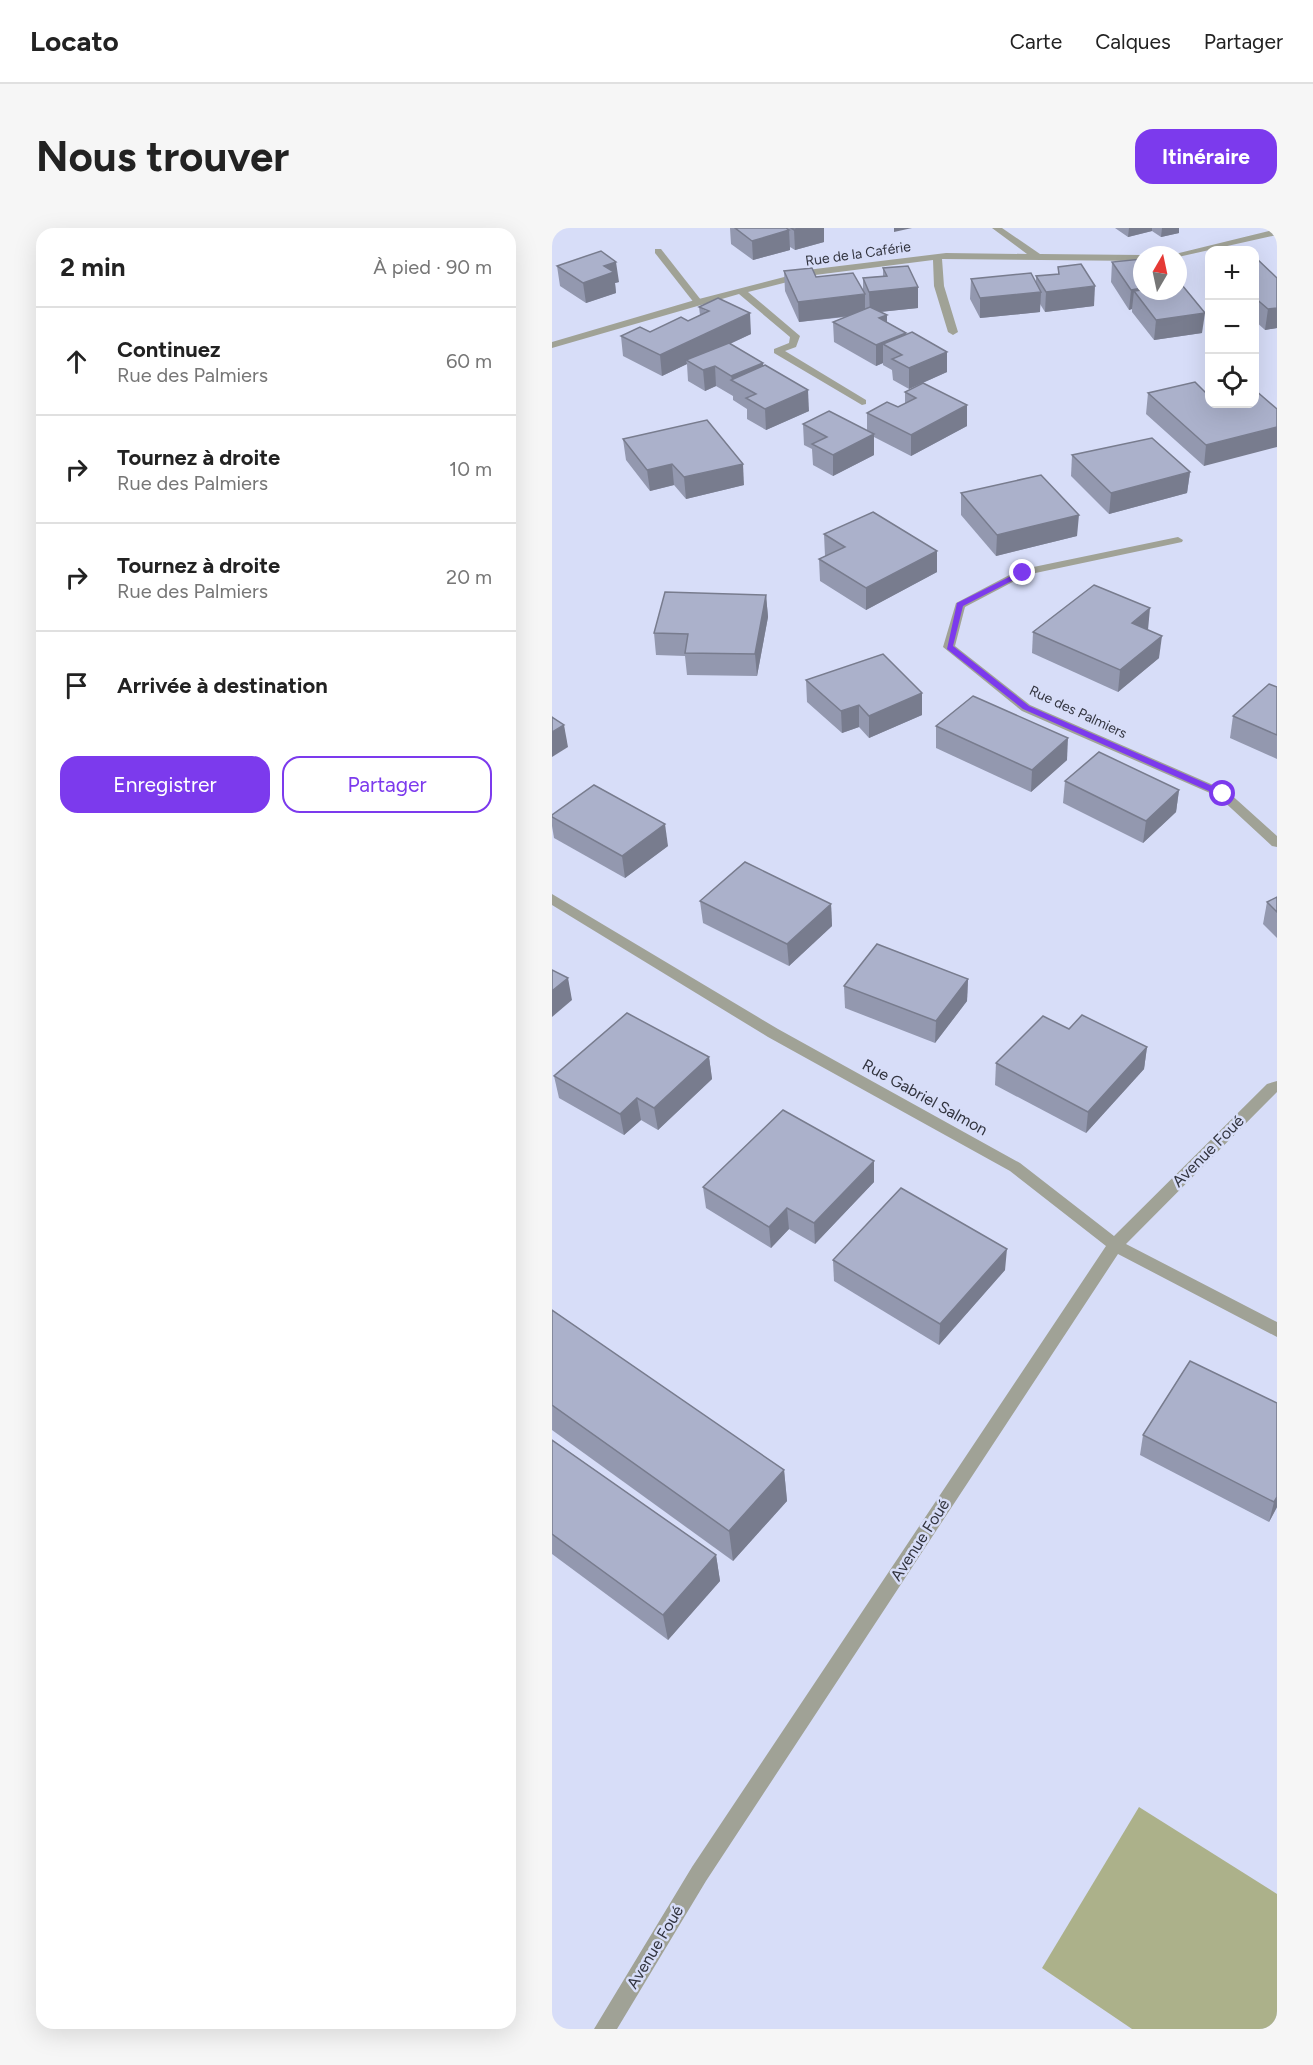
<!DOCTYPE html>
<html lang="fr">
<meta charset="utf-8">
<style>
body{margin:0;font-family:Figtree,sans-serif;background:#f6f6f6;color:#222}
.controls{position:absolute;right:18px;top:18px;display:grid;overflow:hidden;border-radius:12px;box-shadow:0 6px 24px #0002}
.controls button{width:54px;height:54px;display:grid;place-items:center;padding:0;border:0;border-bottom:2px solid #e0e0e0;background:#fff;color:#222;font:30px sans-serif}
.compass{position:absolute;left:581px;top:18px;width:54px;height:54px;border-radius:50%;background:#fff;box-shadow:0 6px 24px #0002;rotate:9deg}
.stop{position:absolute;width:18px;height:18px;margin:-14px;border:4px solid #7c3aed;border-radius:50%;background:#fff}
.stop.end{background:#7c3aed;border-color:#fff;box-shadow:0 2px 6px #0008}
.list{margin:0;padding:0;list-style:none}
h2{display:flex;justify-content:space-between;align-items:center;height:78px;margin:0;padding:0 24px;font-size:26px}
h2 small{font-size:20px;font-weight:400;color:#767676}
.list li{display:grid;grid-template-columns:39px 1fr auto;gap:18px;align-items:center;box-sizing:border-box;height:108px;padding:0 24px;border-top:2px solid #e0e0e0}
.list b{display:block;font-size:22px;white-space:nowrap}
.list p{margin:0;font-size:20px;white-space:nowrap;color:#767676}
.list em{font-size:20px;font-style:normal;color:#767676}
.actions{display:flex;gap:12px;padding:18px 24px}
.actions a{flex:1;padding:14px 0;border:2px solid #7c3aed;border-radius:18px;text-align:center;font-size:21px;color:#7c3aed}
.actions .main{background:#7c3aed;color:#fff}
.icon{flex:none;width:33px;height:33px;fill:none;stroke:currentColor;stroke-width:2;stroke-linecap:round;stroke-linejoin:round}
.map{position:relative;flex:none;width:725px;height:1801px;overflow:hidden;border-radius:18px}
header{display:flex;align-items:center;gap:36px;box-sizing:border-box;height:84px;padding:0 30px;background:#fff;border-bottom:2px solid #e0e0e0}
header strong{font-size:28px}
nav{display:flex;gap:33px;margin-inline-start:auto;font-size:21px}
.intro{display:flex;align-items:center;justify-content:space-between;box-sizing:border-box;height:144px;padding:0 36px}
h1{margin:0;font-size:42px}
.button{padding:15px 27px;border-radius:18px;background:#7c3aed;color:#fff;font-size:21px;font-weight:700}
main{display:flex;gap:36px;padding:0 36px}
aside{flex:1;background:#fff;border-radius:18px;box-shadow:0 6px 24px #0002}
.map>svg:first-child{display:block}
.green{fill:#acb18a}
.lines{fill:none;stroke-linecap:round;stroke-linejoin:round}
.lane{fill:#a0a296;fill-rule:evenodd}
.street{fill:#a0a296;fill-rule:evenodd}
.wall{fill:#9398af}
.shaded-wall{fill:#787c8e}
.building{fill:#abb1cb;stroke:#787c8e;stroke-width:1.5}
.route{fill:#7c3aed}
.labels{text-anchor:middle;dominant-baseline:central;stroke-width:5;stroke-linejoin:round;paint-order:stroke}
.far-street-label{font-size:14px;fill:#32343f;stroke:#d7ddf8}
.street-label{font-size:16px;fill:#32343f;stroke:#d7ddf8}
</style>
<header>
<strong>Locato</strong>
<nav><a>Carte</a><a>Calques</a><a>Partager</a></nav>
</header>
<div class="intro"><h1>Nous trouver</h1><a class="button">Itinéraire</a></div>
<main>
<aside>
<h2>2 min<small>À pied · 90 m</small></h2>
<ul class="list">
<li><svg class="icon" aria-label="ahead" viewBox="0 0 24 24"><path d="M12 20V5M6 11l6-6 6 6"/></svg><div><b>Continuez</b><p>Rue des Palmiers</p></div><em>60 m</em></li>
<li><svg class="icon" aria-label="right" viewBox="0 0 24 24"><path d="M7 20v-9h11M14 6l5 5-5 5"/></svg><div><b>Tournez à droite</b><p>Rue des Palmiers</p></div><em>10 m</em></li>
<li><svg class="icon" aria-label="right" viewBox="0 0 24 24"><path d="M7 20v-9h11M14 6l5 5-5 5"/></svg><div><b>Tournez à droite</b><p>Rue des Palmiers</p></div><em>20 m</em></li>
<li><svg class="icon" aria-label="arrive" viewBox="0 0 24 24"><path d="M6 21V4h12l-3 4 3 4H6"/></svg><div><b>Arrivée à destination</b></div></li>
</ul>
<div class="actions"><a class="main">Enregistrer</a><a>Partager</a></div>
</aside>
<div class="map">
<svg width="725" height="1801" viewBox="0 0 725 1801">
<rect width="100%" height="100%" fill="#d7ddf8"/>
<polygon class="green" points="587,1579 725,1666 725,1801 580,1801 490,1740"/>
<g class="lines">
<polygon class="lane" points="103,21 109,21 149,72 149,76 143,76 103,25"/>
<g class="street">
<polygon points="440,0 450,0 488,26 590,27 590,33 390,31 392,58 406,104 401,107 396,104 382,58 381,32 263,47 196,64 248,108 244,119 233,123 314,172 314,176 310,177 222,125 222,121 237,115 238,109 187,66 0,120 0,114 143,72 263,41 394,25 475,26"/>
<polygon points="725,1 725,7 626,29 626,27 619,27"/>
<polygon points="626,309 631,312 630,314 474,347 413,379 403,418 478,477 675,563 725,608 725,619 720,618 667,569 470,483 391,419 404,375 467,342"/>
<polygon points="0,666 226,801 468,935 562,1008 715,856 725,853 725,864 574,1016 725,1094 725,1109 566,1026 154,1653 65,1801 42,1801 140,1639 554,1018 458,943 216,809 0,677"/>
</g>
</g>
<g class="wall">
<polygon points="178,0 272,0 272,14 243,22 238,19 238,22 201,32 179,16"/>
<polygon points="563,0 627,0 627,5 609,9 600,3 576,9"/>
<polygon points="702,30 725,50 725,100 713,102 702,92"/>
<polygon points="560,34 628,56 650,105 602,112 580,84 580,81 577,82 559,54"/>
<polygon points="5,38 67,54 63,55 64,65 34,75 8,58"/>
<polygon points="506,39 542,78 493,84 488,76 488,84 428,90 418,71 419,51 484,55 484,48 506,46"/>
<polygon points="331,40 366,80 327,84 335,94 354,105 354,107 395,124 395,144 357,161 341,152 340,142 331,137 331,135 324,138 282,114 281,94 293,89 247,94 233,63 232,43 264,49 311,63 311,50 331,48"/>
<polygon points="147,79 199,106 178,116 211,138 257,183 214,202 195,191 195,181 181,172 181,168 164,158 153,163 136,153 135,136 110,148 71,128 69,108 98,104 136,93 148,87"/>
<polygon points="353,164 415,198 359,228 322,209 322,227 281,248 261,237 260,221 252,217 251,196 315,203 315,185 346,179 353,176"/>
<polygon points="596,165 657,176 725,181 652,238 594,186"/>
<polygon points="71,211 192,257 134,271 122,257 98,263 74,232"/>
<polygon points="520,227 638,244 635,265 557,286 519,248"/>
<polygon points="409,265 525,308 444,328 409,287"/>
<polygon points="272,306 385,323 385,344 314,382 268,353 267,331 273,328"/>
<polygon points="214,367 216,389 205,448 135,447 133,428 104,427 102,405"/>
<polygon points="481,404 607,430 566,464 480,425"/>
<polygon points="254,452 370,465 370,487 317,510 307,499 290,505 255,474"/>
<polygon points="725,459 725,531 678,510 681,488"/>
<polygon points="384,498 515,532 479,564 384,520"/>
<polygon points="513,553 627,562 624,584 591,615 511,575"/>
<polygon points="0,587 116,618 73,650 2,610 0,598"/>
<polygon points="725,669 725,710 711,696 715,674"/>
<polygon points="148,673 279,676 280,698 237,738 151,695"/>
<polygon points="416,751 415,773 383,815 293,780 292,758"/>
<polygon points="517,801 595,819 592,841 534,905 443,857 444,835"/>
<polygon points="157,829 160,851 106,902 89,892 72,907 7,870 2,848"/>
<polygon points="322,954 263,1016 237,1001 219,1020 154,980 151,959"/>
<polygon points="281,1032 453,1042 387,1117 282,1053"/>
<polygon points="0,1082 232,1242 235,1273 181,1333 0,1202"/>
<polygon points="638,1133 725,1279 717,1294 588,1227 591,1207"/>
<polygon points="0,1212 164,1327 168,1353 116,1412 0,1326"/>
</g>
<g class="shaded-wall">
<polygon points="251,0 272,0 272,14 243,22 242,2"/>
<polygon points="342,0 360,0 342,4"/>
<polygon points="577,0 600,0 600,3 576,9"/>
<polygon points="610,0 627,0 627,5 609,9"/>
<polygon points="237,2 238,22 201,32 200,13"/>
<polygon points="64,34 67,54 63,55 64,65 34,75 31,55 52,38"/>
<polygon points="626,56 628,56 625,76 582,63 580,81 577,82 579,62 590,60 590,63 626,63"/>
<polygon points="543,58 542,78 493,84 494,64"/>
<polygon points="366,59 366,80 318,85 317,64"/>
<polygon points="489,64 488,84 428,90 428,70"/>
<polygon points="313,66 313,86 247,94 246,74"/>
<polygon points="725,80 725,100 713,102 716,81"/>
<polygon points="198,85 199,106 138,134 134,132 135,136 110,148 108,127"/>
<polygon points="653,85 650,105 602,112 604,92"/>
<polygon points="335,87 335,108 327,90"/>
<polygon points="354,105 354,125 331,116 331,135 324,138 324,117"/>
<polygon points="395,124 395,144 357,161 357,140"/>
<polygon points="211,135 212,156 180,152 179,148"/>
<polygon points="163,138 164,158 153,163 151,142"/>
<polygon points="256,162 257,183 214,202 213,181"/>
<polygon points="415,177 415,198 359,228 359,207"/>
<polygon points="725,199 725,219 652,238 654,217"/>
<polygon points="322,206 322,227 281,248 281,227"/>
<polygon points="120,236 122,257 98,263 95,242"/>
<polygon points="191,236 192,257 134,271 132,249"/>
<polygon points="638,244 635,265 557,286 559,265"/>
<polygon points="527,287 525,308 444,328 445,307"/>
<polygon points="385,323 385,344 314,382 314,360"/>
<polygon points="214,367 216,389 205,448 203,426"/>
<polygon points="598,380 596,402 580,395"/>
<polygon points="610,408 607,430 566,464 568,442"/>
<polygon points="370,465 370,487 317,510 317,488"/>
<polygon points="307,477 307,499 290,505 289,483"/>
<polygon points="12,497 16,519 0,529 0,504"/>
<polygon points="516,510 515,532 479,564 480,542"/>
<polygon points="627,562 624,584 591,615 594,593"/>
<polygon points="113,596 116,618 73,650 70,628"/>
<polygon points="279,676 280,698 237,738 235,716"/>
<polygon points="16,750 20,772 0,789 0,763"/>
<polygon points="416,751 415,773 383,815 384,793"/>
<polygon points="595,819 592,841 534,905 536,884"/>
<polygon points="157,829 160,851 106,902 102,880"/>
<polygon points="85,870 89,892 72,907 68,886"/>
<polygon points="322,933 322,954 263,1016 262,995"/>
<polygon points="235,980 237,1001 219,1020 217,999"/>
<polygon points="455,1021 453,1042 387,1117 388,1096"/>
<polygon points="232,1242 235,1273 181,1333 177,1303"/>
<polygon points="725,1269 725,1279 717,1294 722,1274"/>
<polygon points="164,1327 168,1353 116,1412 111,1387"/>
</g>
<g class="building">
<polygon points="183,0 234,0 237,2 200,13"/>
<polygon points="239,0 251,0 242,2"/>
<polygon points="49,23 64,34 52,38 62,44 31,55 5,38"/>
<polygon points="702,30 704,30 725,50 725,80 716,81 702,69"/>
<polygon points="590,31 590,60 579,62 560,34"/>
<polygon points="529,36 543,58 494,64 484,48 507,46 506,39"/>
<polygon points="356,38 366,59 317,64 311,50 335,48 331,40"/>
<polygon points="260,40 264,49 301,45 313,66 246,74 232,43"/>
<polygon points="479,45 489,64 428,70 419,51"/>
<polygon points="626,57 630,57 653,85 604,92 582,63 590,62 590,63 626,63"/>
<polygon points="166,70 198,85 108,127 69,108 88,99 98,104 129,89 136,93 157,83 147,79"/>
<polygon points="318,79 335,87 327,90 354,105 324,117 281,94"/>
<polygon points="360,104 395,124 357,140 340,131 350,127 331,116"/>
<polygon points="177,115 211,135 179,148 163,138 151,142 134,132"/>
<polygon points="213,137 256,162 213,181 194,170 204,166 179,152"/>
<polygon points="643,154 657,168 657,176 702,176 703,162 725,181 725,199 654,217 596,165"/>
<polygon points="371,155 415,177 359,207 315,185 335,174 346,179 364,170 353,164"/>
<polygon points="277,183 322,206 281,227 260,216 275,209 251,196"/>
<polygon points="155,192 191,236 132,249 120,236 95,242 71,211"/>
<polygon points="600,210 638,244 559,265 520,227"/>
<polygon points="489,247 527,287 445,307 409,265"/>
<polygon points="321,284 385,323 314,360 267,331 293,319 272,306"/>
<polygon points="542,357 598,380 580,395 610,408 568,442 481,404"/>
<polygon points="113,364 214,367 203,426 133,425 136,406 102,405"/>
<polygon points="331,426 370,465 317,488 307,477 289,483 254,452"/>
<polygon points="717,456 725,459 725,507 681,488"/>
<polygon points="421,468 516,510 480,542 384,498"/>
<polygon points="0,489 12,497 0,504"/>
<polygon points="547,524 627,562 594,593 513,553"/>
<polygon points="42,557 113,596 70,628 0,589 0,587"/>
<polygon points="193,634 279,676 235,716 148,673"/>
<polygon points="725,669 725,684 715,674"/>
<polygon points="325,716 416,751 384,793 292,758"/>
<polygon points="0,742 16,750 0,763"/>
<polygon points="75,785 157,829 102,880 85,870 68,886 2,848"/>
<polygon points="530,787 595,819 536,884 444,835 491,788 517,801"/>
<polygon points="231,882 322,933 262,995 235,980 217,999 151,959"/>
<polygon points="349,960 455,1021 388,1096 281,1032"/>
<polygon points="0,1082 232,1242 177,1303 0,1177"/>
<polygon points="638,1133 725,1175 725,1269 722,1274 591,1207"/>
<polygon points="0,1212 164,1327 111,1387 0,1306"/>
</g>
<polygon class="route" points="469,343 475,345 411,378 401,418 477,478 674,564 674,568 668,568 471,481 395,421 405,375"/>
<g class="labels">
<g class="far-street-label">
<text transform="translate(306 26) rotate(-8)">Rue de la Caférie</text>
<text transform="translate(526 484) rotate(25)">Rue des Palmiers</text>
</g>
<g class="street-label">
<text transform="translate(373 869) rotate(29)">Rue Gabriel Salmon</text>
<text transform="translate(656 923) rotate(-45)">Avenue Foué</text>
<text transform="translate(368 1312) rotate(-57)">Avenue Foué</text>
<text transform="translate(103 1719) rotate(-59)">Avenue Foué</text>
</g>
</g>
</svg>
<div class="controls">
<button>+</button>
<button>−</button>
<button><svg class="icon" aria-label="locate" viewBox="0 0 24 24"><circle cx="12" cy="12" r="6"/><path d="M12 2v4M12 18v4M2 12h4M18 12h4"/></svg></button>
</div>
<svg class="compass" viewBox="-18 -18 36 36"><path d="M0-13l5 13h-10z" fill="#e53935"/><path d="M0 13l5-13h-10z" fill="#767676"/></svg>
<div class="stop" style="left:671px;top:566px"></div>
<div class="stop end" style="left:471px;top:345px"></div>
</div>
</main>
